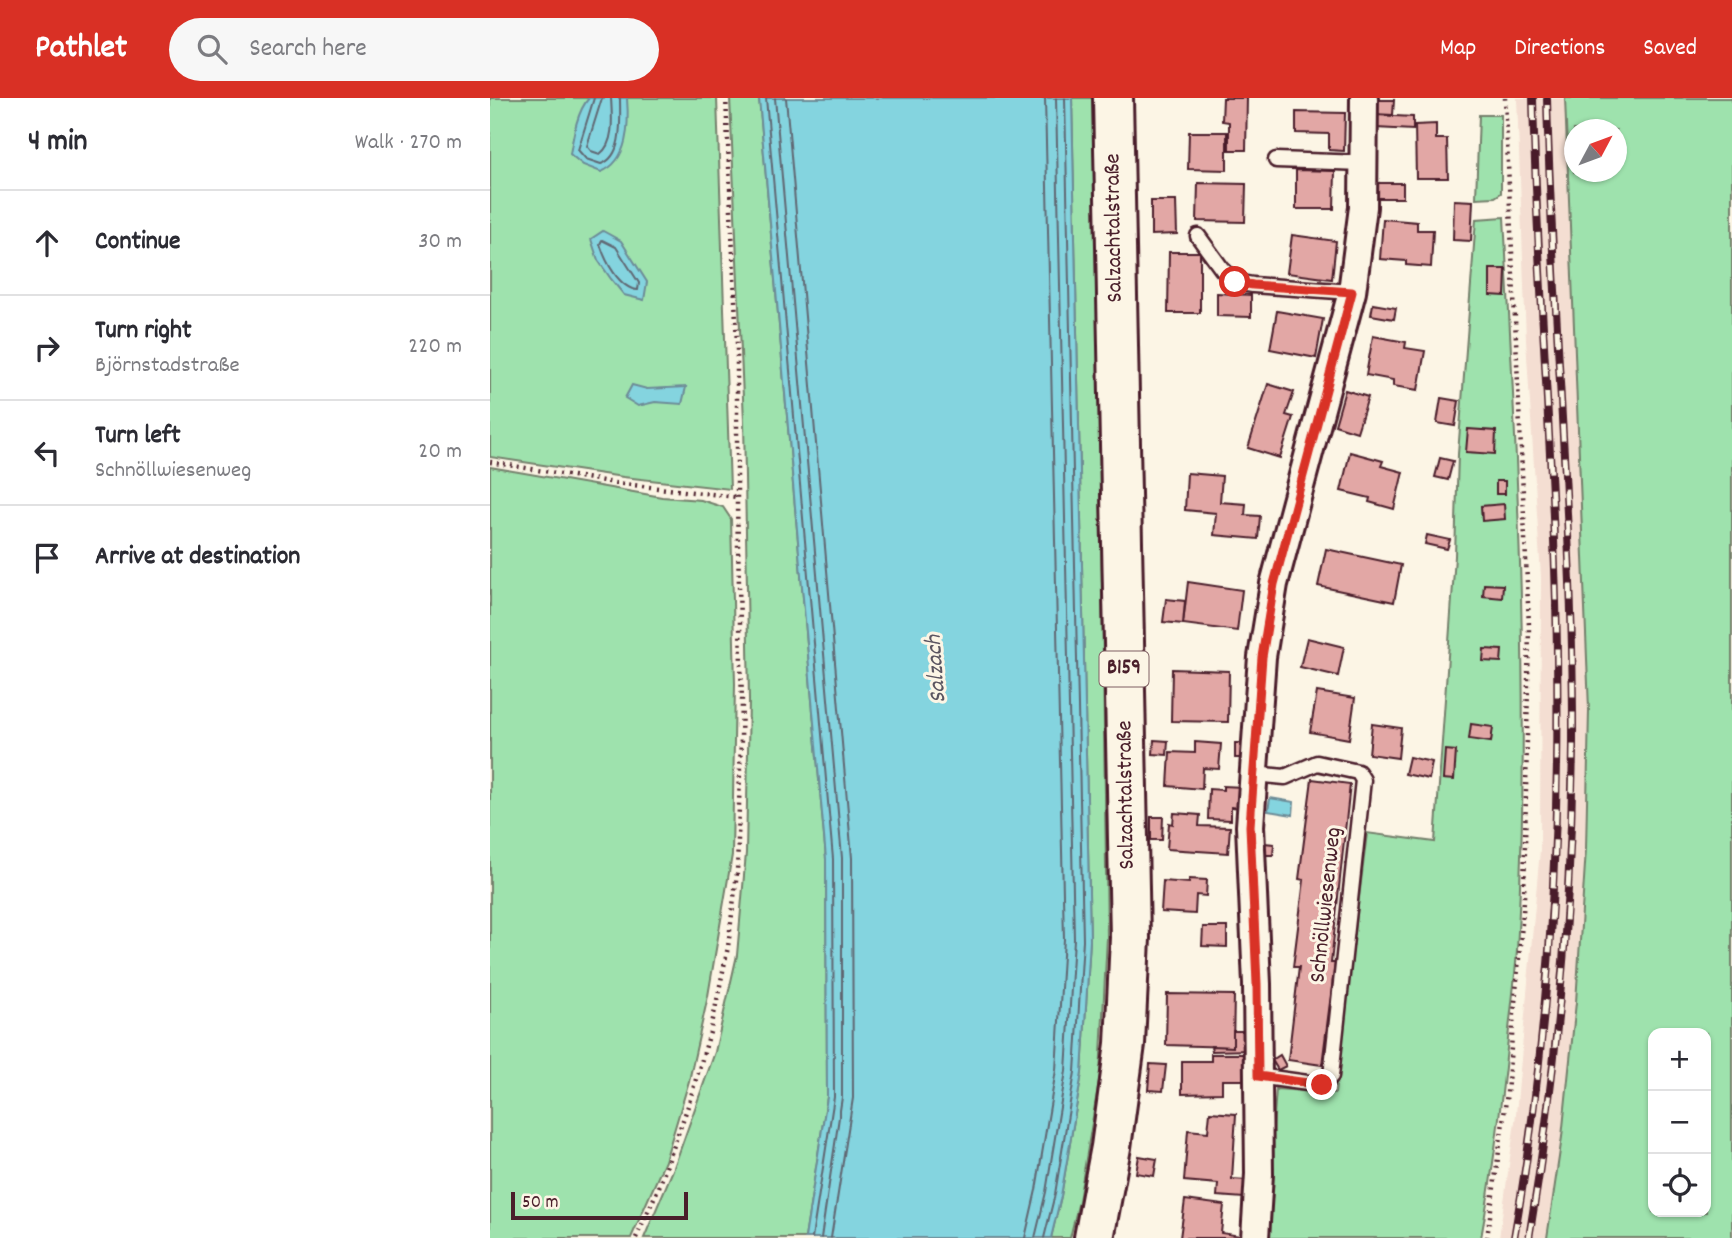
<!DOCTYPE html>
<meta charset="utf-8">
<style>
body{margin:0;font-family:Dekko,sans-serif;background:#f7f7f7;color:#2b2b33}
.controls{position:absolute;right:21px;bottom:21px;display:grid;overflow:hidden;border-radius:14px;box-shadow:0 2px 5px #0004}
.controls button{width:63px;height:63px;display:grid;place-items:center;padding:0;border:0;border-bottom:2px solid #e1e1e2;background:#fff;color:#2b2b33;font:35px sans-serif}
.compass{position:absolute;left:1074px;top:21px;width:63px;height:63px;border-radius:50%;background:#fff;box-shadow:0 2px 5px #0004;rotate:49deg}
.scale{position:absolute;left:21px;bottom:18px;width:177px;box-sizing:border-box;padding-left:7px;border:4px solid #4a1f2b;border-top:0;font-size:19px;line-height:24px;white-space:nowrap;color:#4a1f2b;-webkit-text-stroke:5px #fcf5e5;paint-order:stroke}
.stop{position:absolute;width:21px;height:21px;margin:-16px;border:5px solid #d93025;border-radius:50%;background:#fff}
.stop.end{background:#d93025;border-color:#fff;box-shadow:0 2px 7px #0008}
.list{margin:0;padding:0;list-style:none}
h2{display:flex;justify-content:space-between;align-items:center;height:91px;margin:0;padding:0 28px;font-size:30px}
h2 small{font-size:23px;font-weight:400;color:#7c7c81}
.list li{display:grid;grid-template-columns:46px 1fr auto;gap:21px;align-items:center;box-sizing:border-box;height:105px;padding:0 28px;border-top:2px solid #e1e1e2}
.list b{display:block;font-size:26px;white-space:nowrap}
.list p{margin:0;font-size:23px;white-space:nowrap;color:#7c7c81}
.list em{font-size:23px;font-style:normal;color:#7c7c81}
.icon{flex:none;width:38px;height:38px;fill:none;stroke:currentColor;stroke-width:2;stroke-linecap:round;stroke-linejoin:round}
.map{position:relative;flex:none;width:1242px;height:1140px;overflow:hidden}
header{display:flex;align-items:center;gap:42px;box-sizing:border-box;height:98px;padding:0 35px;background:#d93025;color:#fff}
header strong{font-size:33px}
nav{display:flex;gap:38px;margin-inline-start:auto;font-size:24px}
.search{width:490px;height:63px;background:#f7f7f7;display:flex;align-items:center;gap:18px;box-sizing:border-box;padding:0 24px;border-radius:38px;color:#7c7c81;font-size:26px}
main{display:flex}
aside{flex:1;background:#fff}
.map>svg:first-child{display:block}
.built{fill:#f4ded2}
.green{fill:#9ee2ad;stroke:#74806c;stroke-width:2;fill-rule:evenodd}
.water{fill:#84d4df;stroke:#6d8c97;stroke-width:2}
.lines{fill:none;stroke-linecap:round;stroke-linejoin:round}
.shore{stroke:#616773;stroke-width:2}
.building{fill:#e2a7a5;stroke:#4a1f2b;stroke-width:2}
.service-casing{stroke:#4a1f2b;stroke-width:19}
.minor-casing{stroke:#4a1f2b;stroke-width:32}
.primary-casing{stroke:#4a1f2b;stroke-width:44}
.path{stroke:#4a1f2b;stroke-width:4.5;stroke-dasharray:2 5;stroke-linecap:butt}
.service{stroke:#fcf5e5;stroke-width:14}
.minor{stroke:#fcf5e5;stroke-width:26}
.primary{stroke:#fcf5e5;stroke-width:38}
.rail-casing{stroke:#4a1f2b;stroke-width:8}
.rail{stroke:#fcf5e5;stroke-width:5;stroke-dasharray:16;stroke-linecap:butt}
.route{stroke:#d93025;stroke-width:9}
.labels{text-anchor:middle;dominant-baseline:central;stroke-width:6;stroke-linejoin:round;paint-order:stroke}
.shield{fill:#fcf5e5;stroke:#7f5f63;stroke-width:2}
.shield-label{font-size:21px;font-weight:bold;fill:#4a1f2b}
.street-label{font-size:23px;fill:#4a1f2b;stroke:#fcf5e5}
.water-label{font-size:24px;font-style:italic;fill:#5b5561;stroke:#fcf5e5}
</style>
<header>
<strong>Pathlet</strong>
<div class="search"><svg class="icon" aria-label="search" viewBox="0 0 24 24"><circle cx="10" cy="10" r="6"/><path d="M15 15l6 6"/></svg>Search here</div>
<nav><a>Map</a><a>Directions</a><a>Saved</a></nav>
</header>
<main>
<aside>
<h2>4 min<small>Walk · 270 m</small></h2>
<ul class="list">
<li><svg class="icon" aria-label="ahead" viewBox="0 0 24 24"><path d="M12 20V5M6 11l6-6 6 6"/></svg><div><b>Continue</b></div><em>30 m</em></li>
<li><svg class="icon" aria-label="right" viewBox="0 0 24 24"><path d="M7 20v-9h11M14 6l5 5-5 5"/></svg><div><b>Turn right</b><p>Björnstadstraße</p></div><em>220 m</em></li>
<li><svg class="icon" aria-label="left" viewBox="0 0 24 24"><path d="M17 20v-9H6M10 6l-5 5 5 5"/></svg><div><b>Turn left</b><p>Schnöllwiesenweg</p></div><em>20 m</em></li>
<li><svg class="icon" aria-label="arrive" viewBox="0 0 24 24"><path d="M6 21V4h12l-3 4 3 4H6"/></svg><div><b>Arrive at destination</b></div></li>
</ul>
</aside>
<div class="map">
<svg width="1242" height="1140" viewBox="0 0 1242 1140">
<rect width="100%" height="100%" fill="#fcf5e5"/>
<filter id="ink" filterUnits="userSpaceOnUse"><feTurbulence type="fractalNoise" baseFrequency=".0143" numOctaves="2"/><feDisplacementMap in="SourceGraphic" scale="14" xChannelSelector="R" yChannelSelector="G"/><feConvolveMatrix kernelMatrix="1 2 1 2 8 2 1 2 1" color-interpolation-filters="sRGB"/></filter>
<g filter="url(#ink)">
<polygon class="built" points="1027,0 1075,0 1099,612 1096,751 1086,904 1072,1039 1057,1140 1009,1140 1026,1016 1050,752 1051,479 1036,242"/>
<g class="green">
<polygon points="0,0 227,0 240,391 133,379 0,359"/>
<polygon points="240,0 269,0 336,761 337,999 315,1140 154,1140 183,1072 225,954 247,857 256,755 259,602 254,323"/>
<polygon points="582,0 605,0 617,839 610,977 589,1103 580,1140 561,1140 571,1098 592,975 600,842"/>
<path d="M1075,0h167v1140h-185l15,-101 14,-135 10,-153 3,-139zM1084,32h42v42h-42zM1163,935h53v179h-53z"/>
<polygon points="989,17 1011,17 1011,95 1005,99 986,100"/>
<path d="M1014,119c13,244 27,489 13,733 -2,30 -6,60 -9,89 -7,67 -15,133 -27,199h-216l11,-149 59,4 32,-260 68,9 20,-286 3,-102 18,-235z"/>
<polygon points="0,369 172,399 211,402 233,409 241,421 245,586 242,757 218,898 199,983 175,1063 141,1140 0,1140"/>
</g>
<g class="water">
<path d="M99,0h38c2,26 2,63 -26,74l-18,-7 -13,-11c3,-17 7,-43 19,-56z"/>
<polygon points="269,0 582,0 600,842 592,975 571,1098 561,1140 315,1140 337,999 336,761"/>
<polygon points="113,133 131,143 157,184 154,202 134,197 121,181 108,162 101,141"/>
<polygon points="142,287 157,291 196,289 192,306 165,304 148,308 135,300"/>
<polygon points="780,700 804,704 803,717 778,713"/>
</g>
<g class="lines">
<g class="shore">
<path d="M104,0l-16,52 8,9 15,5c23,-7 19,-46 19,-66"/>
<path d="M112,0l-15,48 4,5 9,3c15,-11 12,-38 11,-56"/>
<polyline points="276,0 343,761 344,999 322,1140"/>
<polyline points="285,0 352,760 352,999 331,1140"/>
<polyline points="296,0 362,760 363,1000 341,1140"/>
<path d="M112,142l14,7 23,36 -1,7c-19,-1 -33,-30 -38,-46z"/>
<polyline points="535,1140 546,1092 566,972 574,841 555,0"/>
<polyline points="545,1140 556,1094 576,973 584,841 566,0"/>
<polyline points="554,1140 565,1096 585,974 593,842 575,0"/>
</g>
</g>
<g class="building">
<polygon points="733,0 757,0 756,52 739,52 739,24 732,23"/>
<polygon points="883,2 904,2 903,17 883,16"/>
<polygon points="806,14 855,15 854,53 839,52 839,36 806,35"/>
<polygon points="886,17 923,19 923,32 886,30"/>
<polygon points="946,26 946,41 957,41 958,80 926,80 925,27"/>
<polygon points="699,34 737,34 737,72 698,71"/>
<polygon points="806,72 845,73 844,111 806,111"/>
<polygon points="708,85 756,86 755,124 707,123"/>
<rect x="881" y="85" width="32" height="15"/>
<polygon points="964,102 983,103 981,143 963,142"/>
<polygon points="661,103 686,103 687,136 661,137"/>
<polygon points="893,121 927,124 927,132 943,132 941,169 916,167 916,163 890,161"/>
<polygon points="802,137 846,143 842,181 797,175"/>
<polygon points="679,154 710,154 710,215 678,215"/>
<polygon points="1000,171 1016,171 1015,198 1000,197"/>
<polygon points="727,195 761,197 761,219 727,218"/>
<polygon points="883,206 906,210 904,221 881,217"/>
<polygon points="787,213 833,221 826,260 780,251"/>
<polygon points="883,238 916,244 915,250 935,253 928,292 903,288 903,282 876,277"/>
<polygon points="778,286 804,294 796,317 803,319 790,360 758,350"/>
<polygon points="855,292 878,299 867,334 845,327"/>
<polygon points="951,300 969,303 965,328 947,325"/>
<polygon points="978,331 1006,333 1005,356 976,354"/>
<polygon points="860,354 893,363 891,368 913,374 904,411 879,404 880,400 851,393"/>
<polygon points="950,360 963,363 958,382 945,379"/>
<polygon points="697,375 732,378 730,404 756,406 755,417 770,418 768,441 724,437 726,415 695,412"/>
<rect x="1006" y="383" width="9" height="13"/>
<polygon points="1014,406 1015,421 992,423 991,408"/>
<polygon points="937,437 960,442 957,451 935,446"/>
<polygon points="836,451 911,467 904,504 828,488"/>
<polygon points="698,484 752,492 747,533 693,526"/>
<polygon points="994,486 1013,487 1012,500 993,498"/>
<polygon points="676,501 695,503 693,526 673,524"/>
<polygon points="817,540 854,549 848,578 810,569"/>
<polygon points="994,551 1012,552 1011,564 993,563"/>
<polygon points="682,571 739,573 738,624 681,623"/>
<polygon points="827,594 865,600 859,641 820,634"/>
<polygon points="882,626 911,630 908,660 879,656"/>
<polygon points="981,626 1003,629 1001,644 979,641"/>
<polygon points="664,642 678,643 677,657 663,656"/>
<polygon points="705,644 731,646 729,671 713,670 712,691 678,688 680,654 705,655"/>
<polygon points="745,645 759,645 758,660 745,660"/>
<polygon points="955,652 966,653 964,682 953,681"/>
<polygon points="919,659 942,664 939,681 915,676"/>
<polygon points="822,681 860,686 841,865 845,865 832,967 798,962 809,869 803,869 814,782 809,781"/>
<polygon points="733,688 753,689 752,710 741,709 741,722 718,721 719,691 733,692"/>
<polygon points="684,715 710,717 709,728 740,729 738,755 677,751 679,725 683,726"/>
<polygon points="661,719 673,719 672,742 661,742"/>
<polygon points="774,745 784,746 783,757 773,757"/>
<polygon points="699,781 717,782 716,798 706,797 705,816 671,814 673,783 699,785"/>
<polygon points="713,829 737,829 737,849 712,848"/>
<polygon points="677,896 744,897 743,949 676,947"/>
<polygon points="743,933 761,933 761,952 722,953 721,948 743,949"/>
<polygon points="721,956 756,956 756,982 732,982 732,995 692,996 692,963 721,963"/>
<polygon points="790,957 796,968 788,972 782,962"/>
<polygon points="660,966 676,967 673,993 658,992"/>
<polygon points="720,1014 746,1016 742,1081 756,1082 754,1100 727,1098 728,1086 694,1083 698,1032 718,1034"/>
<polygon points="649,1058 667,1061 664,1078 646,1075"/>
<polygon points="695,1102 734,1107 731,1135 751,1138 751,1140 690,1140"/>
</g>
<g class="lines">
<defs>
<g id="service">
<polyline points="786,62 874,65"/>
<polyline points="708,138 732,171 745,184 763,187 862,194"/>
<polyline points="763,676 795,679 827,665 868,674 873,682 841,978 832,987 768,978"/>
</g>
<polyline id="minor" points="765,1140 769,1076 767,886 760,728 772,559 784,486 862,194 873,109 874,0"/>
<polyline id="primary" points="604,1140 621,1049 635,946 640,840 623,0"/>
</defs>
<use href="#service" class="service-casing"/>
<use href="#minor" class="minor-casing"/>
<use href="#primary" class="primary-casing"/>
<g class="path">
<polyline points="0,364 125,385 247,399"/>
<polyline points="146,1140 169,1089 198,1008 221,931 238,849 247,775 252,605 247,408 247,246 236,0"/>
<polyline points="997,1140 1017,995 1034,803 1039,528 1015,0"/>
</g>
<use href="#service" class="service"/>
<use href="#minor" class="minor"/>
<use href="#primary" class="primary"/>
<defs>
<g id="rail">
<path d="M1024,1140c34,-193 46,-388 43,-583 -2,-186 -20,-371 -24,-557"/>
<path d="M1039,1140c27,-163 42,-326 44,-492 1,-216 -21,-432 -26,-648"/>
</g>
</defs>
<use href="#rail" class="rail-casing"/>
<use href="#rail" class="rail"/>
</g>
</g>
<g class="lines" filter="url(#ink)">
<polyline class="route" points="745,184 763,187 862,194 784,486 772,559 760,728 767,886 768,978 832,987"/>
</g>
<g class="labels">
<rect class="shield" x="609.5" y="553.5" width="49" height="35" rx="5"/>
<g class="shield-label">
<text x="634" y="571">B159</text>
</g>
<g class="street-label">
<text transform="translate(625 130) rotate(-91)">Salzachtalstraße</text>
<text transform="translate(637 697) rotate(-91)">Salzachtalstraße</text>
<text transform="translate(837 807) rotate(-84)">Schnöllwiesenweg</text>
</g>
<g class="water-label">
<text transform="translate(447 571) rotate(-94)">Salzach</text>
</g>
</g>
</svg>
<div class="controls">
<button>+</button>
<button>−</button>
<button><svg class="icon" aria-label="locate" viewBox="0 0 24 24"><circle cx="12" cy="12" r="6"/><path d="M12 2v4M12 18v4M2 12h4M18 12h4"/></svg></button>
</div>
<svg class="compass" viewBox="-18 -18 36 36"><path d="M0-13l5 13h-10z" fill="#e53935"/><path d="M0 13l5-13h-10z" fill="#7c7c81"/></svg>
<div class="scale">50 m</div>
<div class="stop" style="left:745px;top:184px"></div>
<div class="stop end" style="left:832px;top:987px"></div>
</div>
</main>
